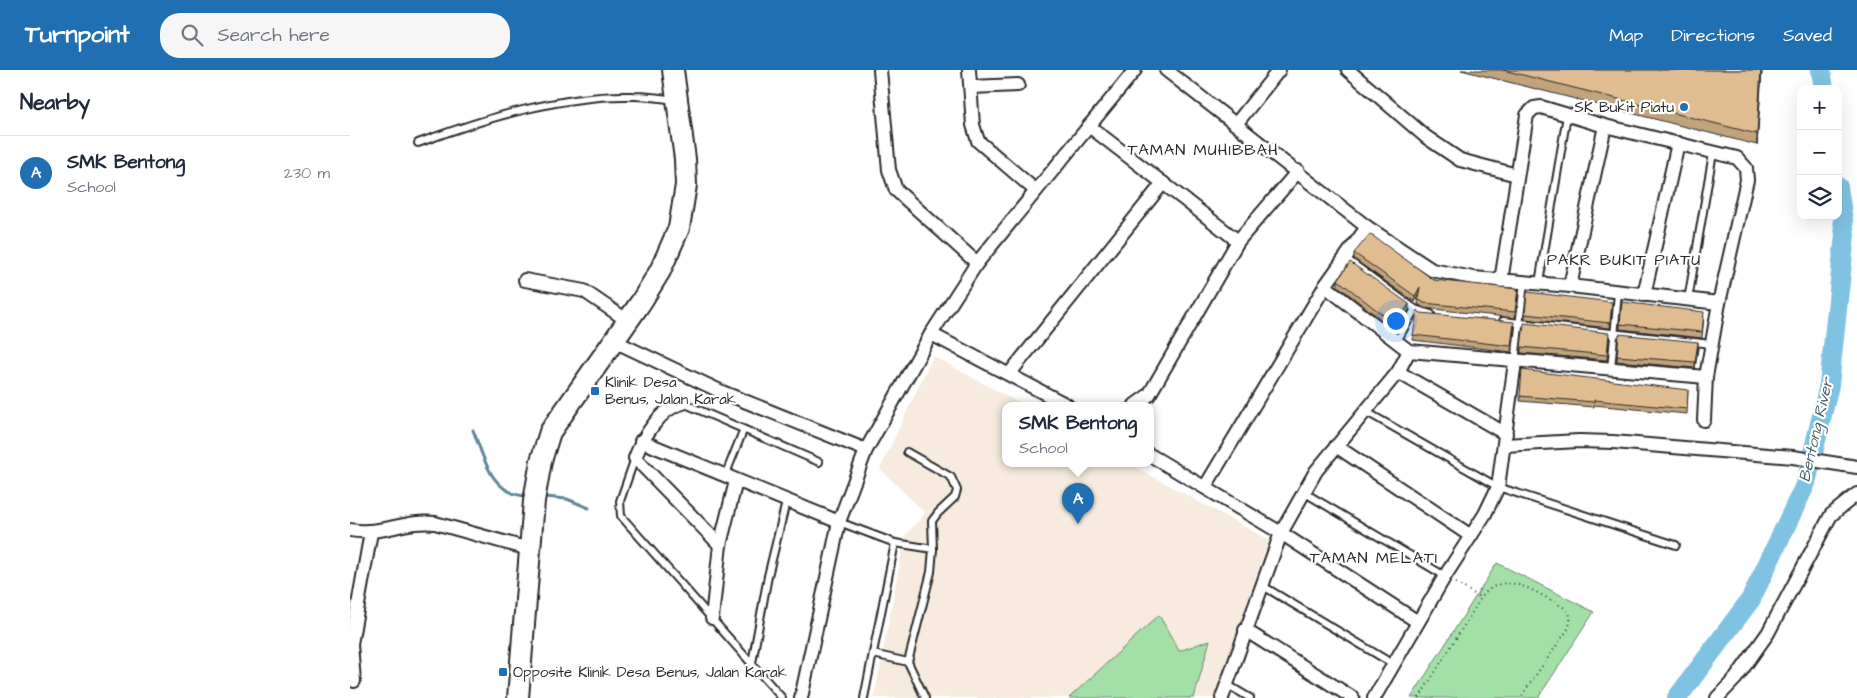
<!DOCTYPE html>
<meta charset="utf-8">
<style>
body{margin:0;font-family:"Architects Daughter",sans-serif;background:#f6f6f7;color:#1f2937}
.controls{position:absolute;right:15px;top:15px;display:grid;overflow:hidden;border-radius:10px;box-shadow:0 5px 20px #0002}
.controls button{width:45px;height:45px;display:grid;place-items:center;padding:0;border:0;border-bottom:1px solid #e0e1e3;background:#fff;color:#1f2937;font:25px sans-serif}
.you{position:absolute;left:1045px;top:250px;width:18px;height:18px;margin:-12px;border:4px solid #fff;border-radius:50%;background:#1a73e8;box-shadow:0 0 0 8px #1a73e833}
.badge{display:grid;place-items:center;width:32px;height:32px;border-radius:50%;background:#1f6fb2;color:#fff;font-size:16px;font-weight:700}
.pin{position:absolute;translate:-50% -41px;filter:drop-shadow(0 1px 2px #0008)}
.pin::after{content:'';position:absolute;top:26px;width:18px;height:15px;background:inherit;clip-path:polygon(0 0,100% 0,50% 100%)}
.popup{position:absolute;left:652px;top:332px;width:152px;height:65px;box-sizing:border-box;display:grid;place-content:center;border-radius:10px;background:#fff;filter:drop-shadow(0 1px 4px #0005);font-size:16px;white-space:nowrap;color:#747a83}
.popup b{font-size:19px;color:#1f2937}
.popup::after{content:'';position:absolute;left:50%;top:100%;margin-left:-10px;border:10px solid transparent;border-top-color:#fff}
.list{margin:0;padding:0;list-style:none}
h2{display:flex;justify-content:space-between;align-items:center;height:65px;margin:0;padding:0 20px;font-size:21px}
h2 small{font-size:16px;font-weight:400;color:#747a83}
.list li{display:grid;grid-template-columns:32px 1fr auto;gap:15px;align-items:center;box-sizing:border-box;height:75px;padding:0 20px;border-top:1px solid #e0e1e3}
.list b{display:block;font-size:19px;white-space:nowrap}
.list p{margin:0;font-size:16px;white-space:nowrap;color:#747a83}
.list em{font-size:16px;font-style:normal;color:#747a83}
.icon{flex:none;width:28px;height:28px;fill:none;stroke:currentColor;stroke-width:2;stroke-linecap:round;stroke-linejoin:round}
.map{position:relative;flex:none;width:1507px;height:628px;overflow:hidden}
header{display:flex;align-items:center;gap:30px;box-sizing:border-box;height:70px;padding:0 25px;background:#1f6fb2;color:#fff}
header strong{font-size:24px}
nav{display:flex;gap:28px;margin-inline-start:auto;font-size:18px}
.search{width:350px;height:45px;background:#f6f6f7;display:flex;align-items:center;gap:12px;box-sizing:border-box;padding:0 18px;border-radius:20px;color:#747a83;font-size:19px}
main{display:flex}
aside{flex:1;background:#fff}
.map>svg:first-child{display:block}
.built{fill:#f6ebde}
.grass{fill:#a2e0a8;stroke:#66866a}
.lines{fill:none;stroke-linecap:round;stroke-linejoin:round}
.stream{stroke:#5e8698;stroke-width:3}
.river{stroke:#80c2e1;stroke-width:20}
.lane-casing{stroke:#2b2b2b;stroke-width:10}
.street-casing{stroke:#2b2b2b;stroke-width:16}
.primary-casing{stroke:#2b2b2b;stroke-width:24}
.path{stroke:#2b2b2b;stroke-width:2;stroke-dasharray:1 4;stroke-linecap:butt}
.lane{stroke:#fff;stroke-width:6}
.street{stroke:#fff;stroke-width:12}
.primary{stroke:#fff;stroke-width:20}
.wall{fill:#c1a37d;stroke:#2b2b2b}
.shaded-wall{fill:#9d8466;stroke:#2b2b2b}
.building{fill:#e0bd91;stroke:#2b2b2b}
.poi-dot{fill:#1f6fb2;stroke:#fff;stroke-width:2}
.labels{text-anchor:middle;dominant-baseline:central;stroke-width:4.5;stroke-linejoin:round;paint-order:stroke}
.poi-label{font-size:15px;fill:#2b2b2b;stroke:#fff;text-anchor:start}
.neighbourhood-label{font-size:16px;letter-spacing:1px;fill:#2b2b2b;stroke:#fff}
.water-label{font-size:16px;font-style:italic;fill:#49606b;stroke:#fff}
</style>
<header>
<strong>Turnpoint</strong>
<div class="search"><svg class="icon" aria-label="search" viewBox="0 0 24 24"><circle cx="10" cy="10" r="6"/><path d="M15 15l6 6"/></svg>Search here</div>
<nav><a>Map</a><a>Directions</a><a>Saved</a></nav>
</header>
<main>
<aside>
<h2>Nearby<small></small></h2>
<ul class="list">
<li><span class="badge">A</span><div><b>SMK Bentong</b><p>School</p></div><em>230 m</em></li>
</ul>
</aside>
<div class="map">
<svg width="1507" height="628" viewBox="0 0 1507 628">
<rect width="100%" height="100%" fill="#fff"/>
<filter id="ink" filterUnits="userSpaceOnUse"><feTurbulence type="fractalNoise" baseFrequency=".02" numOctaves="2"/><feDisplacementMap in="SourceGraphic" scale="10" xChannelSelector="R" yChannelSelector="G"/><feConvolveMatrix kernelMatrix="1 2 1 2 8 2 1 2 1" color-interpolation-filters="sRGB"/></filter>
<g filter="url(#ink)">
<polygon class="built" points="583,286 673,335 656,335 656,393 778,393 919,470 864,628 524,628 555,466 575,443 530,399"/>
<g class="grass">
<polygon points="1147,493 1244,542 1188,628 1061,628"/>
<polygon points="809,545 829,581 860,570 844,628 719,628"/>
</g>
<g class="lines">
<g class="stream">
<path d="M123,360c11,28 18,63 52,66"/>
<polyline points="195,427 217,429 239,438"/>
</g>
<g class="river">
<polyline points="1471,0 1474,19"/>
<polyline points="1327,628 1401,529 1456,413 1479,315 1495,164 1488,117"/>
</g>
<defs>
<g id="lane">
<path d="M68,73c65,-24 145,-49 215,-47 14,0 28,2 42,4"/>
<polyline points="995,188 1065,239 1081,244"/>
<polyline points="1189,213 1217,45"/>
<polyline points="1338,230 1363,83"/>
<polyline points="1153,251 1362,274"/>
<polyline points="1047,271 1065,239"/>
<polyline points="1165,292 1174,212"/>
<polyline points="1261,299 1268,223"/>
<polyline points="333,333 469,392"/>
<polyline points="1015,341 1148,417 1326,475"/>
<polyline points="557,382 601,407 607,420 605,427 588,443 582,451 583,479 581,502 558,592 575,628"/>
<polyline points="285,388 270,431 271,446 432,628"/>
<polyline points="375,406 393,361"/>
<polyline points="955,423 1095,506"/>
<polyline points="489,452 545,473 583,479"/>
<polyline points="913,516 1043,594"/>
<polyline points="523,584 558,592"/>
<polyline points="402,593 418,506 436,432"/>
<polyline points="878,615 900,628"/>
<polyline points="514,628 545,473"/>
</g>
<g id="street">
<polyline points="530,0 539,100 546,120 627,193"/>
<polyline points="619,0 623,55 628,71 685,120"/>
<polyline points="816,0 1017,157 1082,200 1123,208 1220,216 1369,233"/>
<polyline points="998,0 1076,67 1110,90 1167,105"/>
<polyline points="621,17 668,15"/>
<polyline points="886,54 929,0"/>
<polyline points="739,56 888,171"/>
<polyline points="175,210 234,221 278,251"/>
<polyline points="975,216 1059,281 1356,307 1369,233 1397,110 1396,98 1387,88 1255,56 1191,37 1184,38 1177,45 1151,211"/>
<polyline points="1220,216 1255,56"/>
<polyline points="1294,225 1328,73"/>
<polyline points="581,264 717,335"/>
<polyline points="264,271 372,322 516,380"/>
<polyline points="1048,302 1156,364"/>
<polyline points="660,303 813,113"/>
<path d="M333,333c-22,4 -41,36 -48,55l85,87"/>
<polyline points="785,335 799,325 888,171 948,101"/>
<polyline points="1354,350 1356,307"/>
<polyline points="291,371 489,452"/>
<polyline points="1154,375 1229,371 1263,372 1443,387 1507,397"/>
<polyline points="986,376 1121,466"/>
<polyline points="800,385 931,463 1068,552"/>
<polyline points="855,417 975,216 1017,157"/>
<path d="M0,460c30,6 56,-11 85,-7l94,26"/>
<polyline points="362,548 370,475 386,411"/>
<polyline points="895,560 1003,628"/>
<polyline points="4,611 1,574 21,462"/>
<polyline points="451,628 489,452 516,380 581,264 627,193 785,0"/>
<polyline points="872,628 931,463 966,401 1048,302 1059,281"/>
<polyline points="1024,628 1095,506 1135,444 1148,417 1165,292"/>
<polyline points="1367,628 1386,608 1418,563 1481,445 1507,424"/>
</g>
<polyline id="primary" points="168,628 184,431 191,391 200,362 291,232 310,201 329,158 336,115 335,89 323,0"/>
</defs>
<use href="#lane" class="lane-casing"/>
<use href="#street" class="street-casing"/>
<use href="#primary" class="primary-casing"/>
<g class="path">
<polyline points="1106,513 1131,528"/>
<path d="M1069,628l62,-100c24,-32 56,-4 84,10 7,7 6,12 3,21l-48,69"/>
</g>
<use href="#lane" class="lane"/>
<use href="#street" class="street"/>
<use href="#primary" class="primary"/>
</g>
<g class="wall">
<polygon points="1111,0 1412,0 1407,75"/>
<polygon points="1004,183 1084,210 1168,225 1165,248 1074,238 1068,234 1069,224 1065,232 1004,189"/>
<polygon points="988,210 1059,240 1046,261 988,216"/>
<polygon points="1262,237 1260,258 1175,249 1175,244"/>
<polygon points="1354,247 1352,268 1270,259 1270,254"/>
<polygon points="1164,258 1161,282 1063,270 1063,265"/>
<polygon points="1259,268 1257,290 1171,283 1171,277"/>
<polygon points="1348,278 1345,298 1267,291 1267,286"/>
<polygon points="1338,320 1337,344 1244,335 1244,337 1170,331 1170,326"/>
</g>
<g class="shaded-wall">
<polygon points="1411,0 1412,0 1407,75 1407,64"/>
<polygon points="1070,217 1070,222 1065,232 1065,226"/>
<polygon points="1059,234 1059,240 1046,261 1046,255"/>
<polygon points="1348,272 1348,278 1345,298 1345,292"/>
</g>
<g class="building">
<polygon points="1153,0 1411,0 1407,64"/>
<polygon points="1020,164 1084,210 1168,219 1165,242 1074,233 1068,229 1070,217 1065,226 1004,183"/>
<polygon points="1000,192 1059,234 1046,255 988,210"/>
<polygon points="1177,222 1262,232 1260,253 1175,244"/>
<polygon points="1272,232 1354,242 1352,262 1270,254"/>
<polygon points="1067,240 1071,243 1164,252 1161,276 1063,265"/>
<polygon points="1174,253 1259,263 1257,285 1171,277"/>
<polygon points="1269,264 1348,272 1345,292 1267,286"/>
<polygon points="1172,300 1338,320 1337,339 1244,330 1244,332 1170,326"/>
</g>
</g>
<g class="poi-dot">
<circle cx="1334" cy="37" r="5"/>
<rect x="240" y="316" width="10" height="10" rx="2.5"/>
<rect x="148" y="597" width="10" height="10" rx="2.5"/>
</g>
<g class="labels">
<g class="poi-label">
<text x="1324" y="37" text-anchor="end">SK Bukit Piatu</text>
<text x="255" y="312">Klinik Desa<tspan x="255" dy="17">Benus, Jalan Karak</tspan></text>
<text x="163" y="602">Opposite Klinik Desa Benus, Jalan Karak</text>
</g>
<g class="neighbourhood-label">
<text x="853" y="80">TAMAN MUHIBBAH</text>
<text x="1274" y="190">PAKR BUKIT PIATU</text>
<text x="1024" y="488">TAMAN MELATI</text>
</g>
<g class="water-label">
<text transform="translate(1466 360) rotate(-77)">Bentong River</text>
</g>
</g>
</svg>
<div class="controls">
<button>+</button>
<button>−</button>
<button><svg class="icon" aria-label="layers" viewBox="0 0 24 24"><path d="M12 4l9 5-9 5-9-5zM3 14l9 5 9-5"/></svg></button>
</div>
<div class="you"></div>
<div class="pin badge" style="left:728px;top:454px">A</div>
<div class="popup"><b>SMK Bentong</b>School</div>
</div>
</main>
